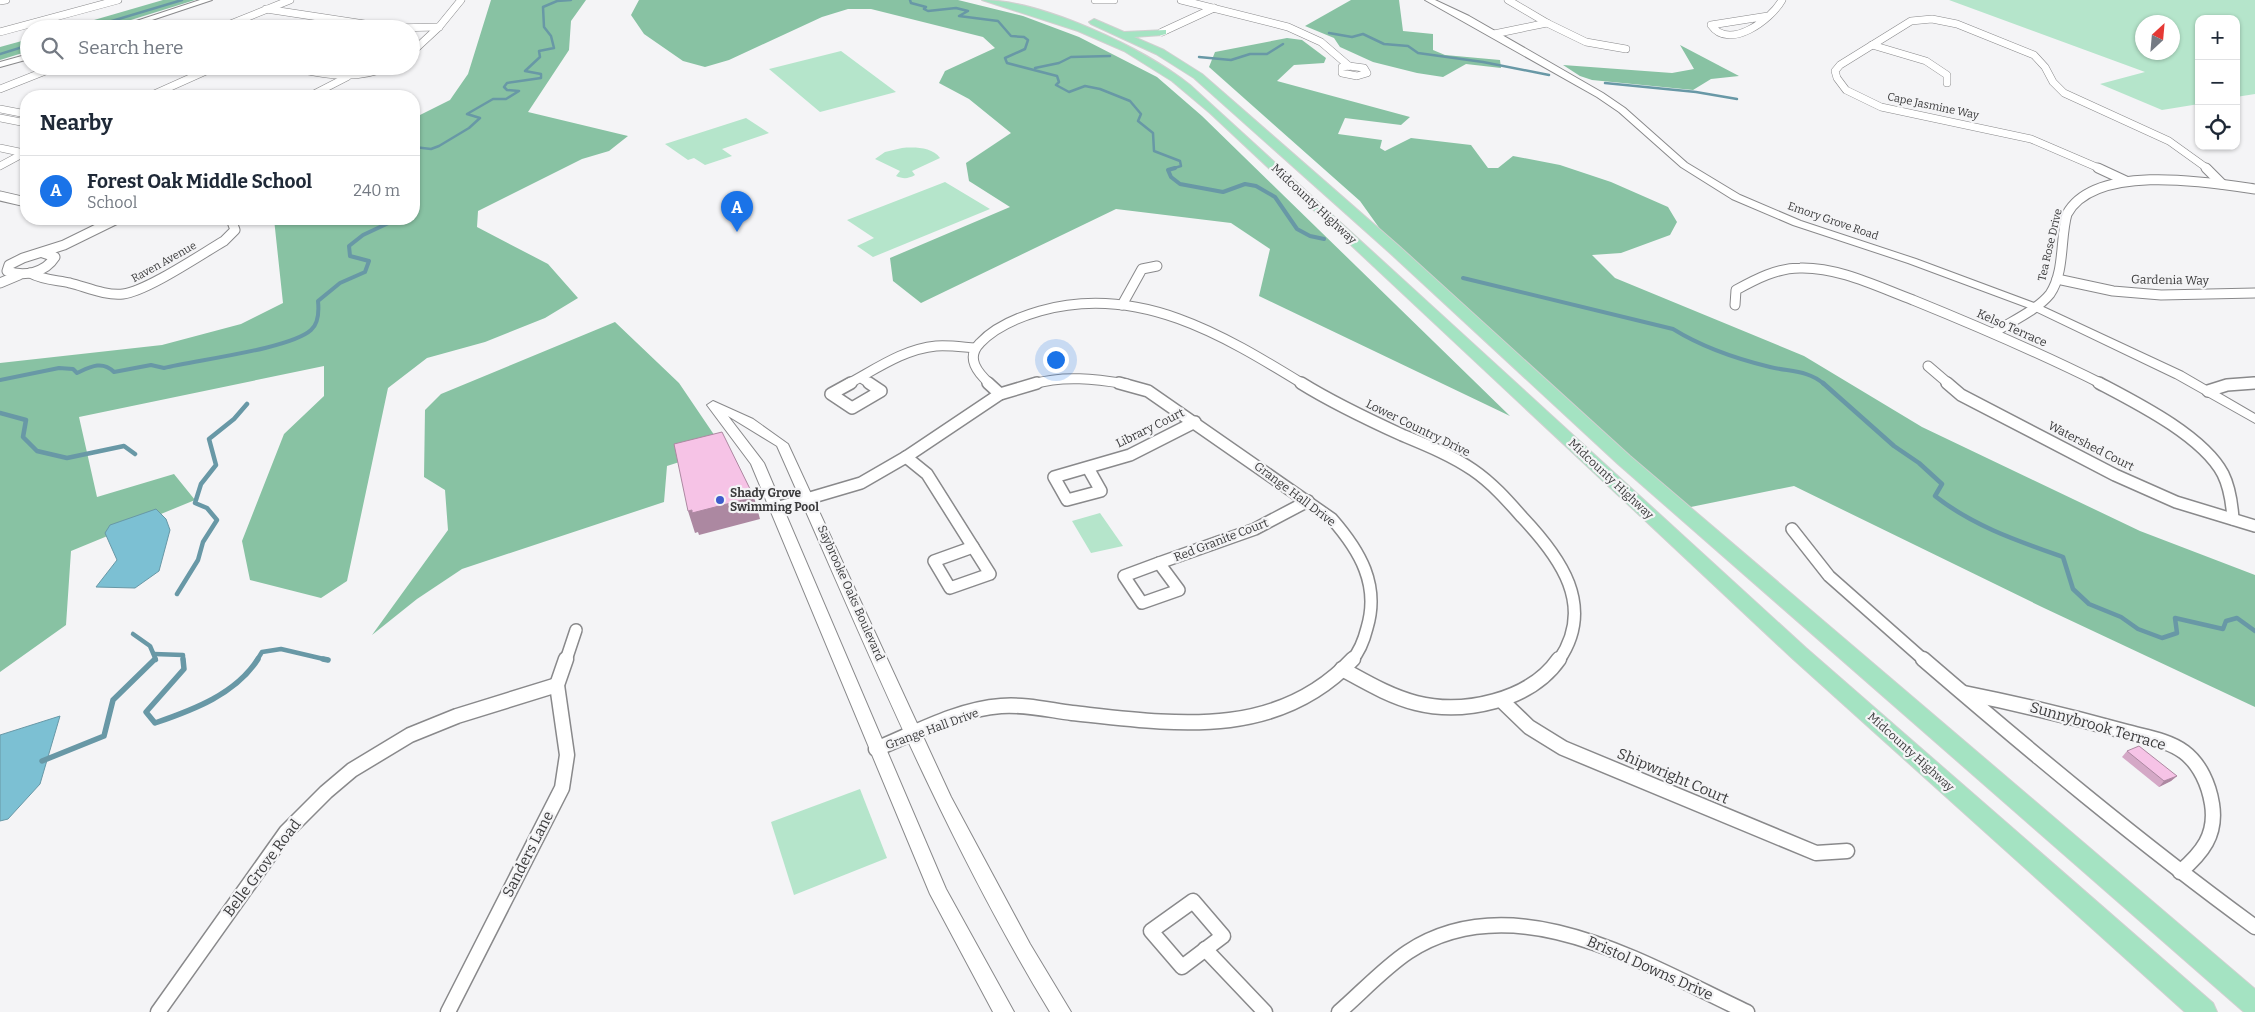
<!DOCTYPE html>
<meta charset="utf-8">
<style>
body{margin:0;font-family:Bitter,serif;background:#f2f2f3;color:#1f2937}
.controls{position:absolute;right:15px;top:15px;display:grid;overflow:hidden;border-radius:10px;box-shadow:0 1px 4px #0004}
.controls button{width:45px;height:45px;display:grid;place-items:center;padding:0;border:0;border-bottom:1px solid #e0e1e3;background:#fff;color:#1f2937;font:25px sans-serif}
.compass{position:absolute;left:2135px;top:15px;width:45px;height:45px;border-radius:50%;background:#fff;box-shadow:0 1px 4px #0004;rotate:26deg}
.you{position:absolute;left:1055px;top:359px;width:18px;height:18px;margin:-12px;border:4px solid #fff;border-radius:50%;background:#1a73e8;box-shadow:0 0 0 8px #1a73e833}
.badge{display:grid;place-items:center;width:32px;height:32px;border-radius:50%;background:#1a73e8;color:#fff;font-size:16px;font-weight:700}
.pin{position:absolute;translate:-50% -41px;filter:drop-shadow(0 1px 2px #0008)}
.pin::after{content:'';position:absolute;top:26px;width:18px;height:15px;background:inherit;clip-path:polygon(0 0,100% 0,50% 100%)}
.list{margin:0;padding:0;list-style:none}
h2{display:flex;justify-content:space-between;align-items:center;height:65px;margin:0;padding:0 20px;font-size:21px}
h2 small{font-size:16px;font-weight:400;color:#747a83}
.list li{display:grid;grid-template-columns:32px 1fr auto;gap:15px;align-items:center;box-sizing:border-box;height:70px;padding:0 20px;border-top:1px solid #e0e1e3}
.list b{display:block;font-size:19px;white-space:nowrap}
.list p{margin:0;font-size:16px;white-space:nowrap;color:#747a83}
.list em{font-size:16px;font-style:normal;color:#747a83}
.icon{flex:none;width:28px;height:28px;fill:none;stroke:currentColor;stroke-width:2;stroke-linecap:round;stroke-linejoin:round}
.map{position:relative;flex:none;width:2255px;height:1012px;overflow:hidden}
.search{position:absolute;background:#fff;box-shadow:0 1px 4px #0004;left:20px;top:20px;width:400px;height:55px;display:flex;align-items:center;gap:12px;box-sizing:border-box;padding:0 18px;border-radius:28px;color:#747a83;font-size:19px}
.panel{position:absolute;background:#fff;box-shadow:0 1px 4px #0004;left:20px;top:90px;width:400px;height:135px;border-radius:20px}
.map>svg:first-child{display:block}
.green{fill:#b5e5cb;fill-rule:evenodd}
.forest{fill:#88c2a3}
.water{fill:#7cc0d3;stroke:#6898a6}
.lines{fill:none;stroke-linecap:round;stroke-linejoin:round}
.stream-far3{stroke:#6898a6;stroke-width:2.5}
.stream-far2{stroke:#6898a6;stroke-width:4}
.stream-far1{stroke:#6898a6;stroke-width:4.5}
.stream{stroke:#6898a6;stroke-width:5.5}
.minor-far3-casing{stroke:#89898b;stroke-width:8}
.minor-far2-casing{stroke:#89898b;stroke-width:11}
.minor-far1-casing{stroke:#89898b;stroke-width:14}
.minor-casing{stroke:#89898b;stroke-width:17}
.tertiary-casing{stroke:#89898b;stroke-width:2}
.primary-casing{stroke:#d0d0d0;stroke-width:2}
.minor-far3{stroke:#fff;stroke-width:7}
.minor-far2{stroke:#fff;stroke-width:9}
.minor-far1{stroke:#fff;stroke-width:11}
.minor{stroke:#fff;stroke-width:14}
.tertiary{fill:#fff;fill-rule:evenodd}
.primary{fill:#a4e3c2;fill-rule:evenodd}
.wall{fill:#d4a8c6}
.shaded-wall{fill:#ac88a1}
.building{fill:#f6c3e6;stroke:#ac88a1}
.poi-dot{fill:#3e5bcd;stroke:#f4f4f6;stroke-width:2}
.labels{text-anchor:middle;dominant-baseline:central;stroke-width:4.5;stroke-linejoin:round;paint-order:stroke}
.far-street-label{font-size:11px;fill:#3b3b3c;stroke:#f4f4f6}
.street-label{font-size:12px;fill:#3b3b3c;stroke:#f4f4f6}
.poi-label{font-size:12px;font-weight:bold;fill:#3b3b3c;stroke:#f4f4f6;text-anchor:start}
.near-street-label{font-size:15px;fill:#3b3b3c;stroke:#f4f4f6}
</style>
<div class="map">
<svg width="2255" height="1012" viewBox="0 0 2255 1012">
<rect width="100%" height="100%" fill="#f4f4f6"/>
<g class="green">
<path d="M1949,0h306v94l-19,3v-78h-37v85l-37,6 -62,-26 45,-12zM2142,22h30v30h-30z"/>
<polygon points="841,51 896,92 820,112 769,69"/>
<polygon points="746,118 769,133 722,149 732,156 705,165 694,158 688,160 665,144"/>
<path d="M902,148c13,-1 30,-1 38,10l-28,13 3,4c-7,4 -12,4 -19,1l4,-5 -25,-12 10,-7z"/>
<polygon points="945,182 990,209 873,257 857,246 874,238 847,220"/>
<polygon points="1100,513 1123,546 1091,553 1072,521"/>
<polygon points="860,789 887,858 794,895 771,822"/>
</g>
<g class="forest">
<polygon points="163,0 195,0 102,29 63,29"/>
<polygon points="491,0 586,0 571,21 569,50 528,112 628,136 609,151 582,159 478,211 477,227 548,264 578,298 545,318 485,342 427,358 388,388 347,581 321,598 250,580 242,541 284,434 324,396 324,366 79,417 97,497 174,474 195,500 71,551 66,625 0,672 0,363 162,345 241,324 283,303 274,219 414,219 414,118 450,100 468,74"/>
<polygon points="639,0 958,0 1023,16 1079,37 1157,77 1202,116 1510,416 1259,296 1270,249 1231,223 1116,209 921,303 893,281 890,258 1010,207 969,181 966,163 1011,133 969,99 939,83 945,71 995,48 983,37 871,9 848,9 822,17 729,60 705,67 683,61 644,34 631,15"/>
<polygon points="1351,0 1399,0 1403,31 1433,34 1433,50 1445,55 1500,60 1501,68 1466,64 1443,77 1417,73 1373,62 1340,47 1334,38 1305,26"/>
<polygon points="1287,38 1302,40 1326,58 1324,63 1294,65 1277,81 1410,117 1401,125 1345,118 1338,134 1382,140 1380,148 1385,151 1411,138 1471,145 1488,168 1498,168 1513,156 1560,165 1611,182 1668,207 1677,222 1670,235 1621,253 1592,255 1615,278 1804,356 1922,427 2140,531 2255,575 2255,707 2044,608 1794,486 1681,509 1395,250 1360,201 1209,67 1215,52"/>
<polygon points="29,39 29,51 0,60 0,47"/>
<polygon points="1680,45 1739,76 1711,79 1693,90 1592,80 1580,76 1563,65 1672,73 1694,69"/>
<polygon points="615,322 679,383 723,448 667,466 664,502 462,569 417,599 372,635 448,530 445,490 424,477 425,410 441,394"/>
</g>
<g class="water">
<polygon points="156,509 166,519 170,530 159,571 135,588 96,587 117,560 105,533 110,525"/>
<polygon points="60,716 40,784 8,819 0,821 0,735"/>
</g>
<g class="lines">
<g class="stream-far3">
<polyline points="910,0 911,3 926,7 924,9 928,11 956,8 968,11 959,16 998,21 1011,36 1024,37 1028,40 1025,49 1005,58 1007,63 1057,76 1059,82 1056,85 1069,92 1085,86 1100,89 1130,101 1141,114 1138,121 1153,133 1154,151 1180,161 1181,166 1171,169"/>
<polyline points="85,29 182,0"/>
<polyline points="1329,33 1352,37 1363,34 1384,44 1408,46 1418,53 1483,62 1549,75"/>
<polyline points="0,54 29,45"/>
<polyline points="1199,57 1231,60 1250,54 1267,54 1283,44"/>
<polyline points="1035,68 1059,63 1071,57 1110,56"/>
<polyline points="1605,83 1696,92 1737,99"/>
<polyline points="414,147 431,149 439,146 469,128 480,118 467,114 493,99 506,99 519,91 507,90 504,87 507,83 541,78 541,74 525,71 540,57 539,51 554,48 551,36 544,27 543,7 557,1 571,0"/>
</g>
<g class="stream-far2">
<polyline points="1175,168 1168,170 1171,177 1180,184 1223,192 1245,184 1256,186 1275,197 1297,229 1310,236 1324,239"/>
<path d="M1463,278l210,51c29,18 64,30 97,38 21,5 38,3 54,17"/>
<path d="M0,380l59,-12 14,1 4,4c13,-6 25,-13 37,-1l37,-7 13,3c32,-8 126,-19 147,-38 8,-7 8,-19 7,-29l22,-18 25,-11 4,-11 -19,-5 -1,-10 14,-11 34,-16"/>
</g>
<g class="stream-far1">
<path d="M1823,383l71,63 25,17 23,21 -7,12c38,30 83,45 128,61l10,32 16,15 32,13 17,12 24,9 15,-5 -2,-15 48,11 3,-8 11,-3 18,13"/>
<polyline points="0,413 26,420 23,437 37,451 67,458 124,446 135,454"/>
<polyline points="177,594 198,560 203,542 217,520 207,508 195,503 201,484 216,465 209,439 234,419 247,404"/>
<polyline points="133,634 150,646 156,660"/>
<polyline points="154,654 183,655 183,660"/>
<polyline points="257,660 262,652 281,649 328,660"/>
</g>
<g class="stream">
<path d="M183,659l1,10 -38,43 9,11c38,-13 81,-29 103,-64"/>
<polyline points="323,659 328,660"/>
<polyline points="42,761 104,736 113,700 155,659"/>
</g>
<defs>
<g id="minor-far3">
<polyline points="1095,0 1114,0"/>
<polyline points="1181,0 1288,27 1321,42 1349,66"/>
<polyline points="1508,0 1547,23 1586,42 1626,49"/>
<polyline points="0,1 6,0"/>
<polyline points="266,9 391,28 439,27"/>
<path d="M1768,16l-57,9c18,26 60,-5 71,-25"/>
<polyline points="218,29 290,0"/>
<polyline points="0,32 118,0"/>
<polyline points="1162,32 1214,8"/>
<polyline points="1494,34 1547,23"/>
<polyline points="1872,45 1926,61 1947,75 1947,83"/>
<polyline points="411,53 439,27 461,0"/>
<path d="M283,66c37,8 71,16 107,0"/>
<polygon points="1349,66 1364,68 1367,73 1357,76 1342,73 1342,67"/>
<polyline points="0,89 58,66"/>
<polyline points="150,96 217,66"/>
<polyline points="310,96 347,77"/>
<polyline points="0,109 26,114"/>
<polyline points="0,118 26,123"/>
<polyline points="0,148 24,153"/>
<polyline points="0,166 26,152"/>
<polyline points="2101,169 2031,139 1881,107 1846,90 1837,78 1835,71 1840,65 1911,21 1932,19 1957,24 2034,55 2045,67 2053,82 2064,93 2169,141 2208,169"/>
</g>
<g id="minor-far2">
<polyline points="2098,168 2126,181"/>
<polyline points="2206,168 2222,184"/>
<polyline points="0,196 26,202"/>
<path d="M43,253l12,4c-10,16 -31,20 -48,14l2,-6 14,-7 41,-13 53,-26"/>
<path d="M30,273c13,7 26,7 40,10 16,4 36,13 53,11 24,-3 77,-39 101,-53l11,-11 -4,-11"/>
<polyline points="2057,279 2113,291 2161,295 2255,293"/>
<polyline points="0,283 19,275"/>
<polyline points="1122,305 1142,269 1157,266"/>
<path d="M1735,305l1,-15c20,-11 41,-22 64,-22 39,-1 78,19 113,32 64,26 127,53 189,84"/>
<path d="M1995,332c17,-11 42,-22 55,-38 15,-22 10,-56 17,-80 28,-51 141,-32 188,-25"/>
<polyline points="1928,366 1949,384"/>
<polyline points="861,378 871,384"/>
<path d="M848,384c28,-15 56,-35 88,-38 13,-1 26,1 39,2"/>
<path d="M990,384c-12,-11 -25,-26 -10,-41 15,-16 39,-26 60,-32 98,-28 183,24 263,73"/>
<path d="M1033,384c31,-9 62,-5 94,0"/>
<polyline points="2236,384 2255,383"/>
</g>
<g id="minor-far1">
<polyline points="851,383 831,394 852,408 881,391 869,383"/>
<polyline points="988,383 1000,394"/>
<path d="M1119,383l29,8 184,128c28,32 48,66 35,109 -3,12 -7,23 -15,32"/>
<path d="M1301,383c32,20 66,36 101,52 24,10 49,20 71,35 19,13 34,30 49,47 38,40 74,89 37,143"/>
<polyline points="1947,383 1961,395 2115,475 2176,502 2255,526"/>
<path d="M2099,383c38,20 104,53 124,91 7,14 9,30 10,45"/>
<polyline points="2208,391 2227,385 2254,383"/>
<polyline points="906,457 927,474 973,547"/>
<polyline points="1088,468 1101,491 1067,500 1054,477 1130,455 1195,422"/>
<polyline points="776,508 861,483 906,457 1000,394 1037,383"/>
<polyline points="1792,529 1829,576 1924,660"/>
<polygon points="973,547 990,574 950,588 934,561"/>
<polygon points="1159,563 1179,590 1142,603 1124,576"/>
<polyline points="1159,563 1255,529 1308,501"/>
<polyline points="566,660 576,630"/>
</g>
<g id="minor">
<path d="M1923,659c108,93 217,184 332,268"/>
<path d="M1342,669c24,13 47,27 74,34 47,12 114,-2 143,-44"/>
<path d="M1964,693c55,11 109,24 163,39 18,5 41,8 57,20 16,12 25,33 28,52 5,31 -10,49 -32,68"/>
<polyline points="1501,700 1529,727 1563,748 1816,853 1847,851"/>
<path d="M876,749c39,-16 82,-40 125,-43 24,-2 48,4 71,7 101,11 204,28 281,-54"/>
<polygon points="1193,901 1223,936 1182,967 1151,931"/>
<polyline points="1205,949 1265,1012"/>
<polyline points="158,1012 286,832 326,792 352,770 410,735 457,716 557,685"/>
<polyline points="448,1012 562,788 567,755 557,685 566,659"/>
<path d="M1339,1012c22,-19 45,-44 69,-60 107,-70 240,14 339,60"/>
</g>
<g id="tertiary">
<polygon points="200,0 212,0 125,29 112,29"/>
<polygon points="1425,0 1435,0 1469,16 1603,93 1625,108 1687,163 1740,195 1801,221 1916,259 2037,304 2183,372 2255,414 2255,423 2175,378 2029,308 1908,263 1793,225 1732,199 1681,167 1619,112 1597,97"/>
<polygon points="29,54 29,59 0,67 0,62"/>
<path d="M713,401l40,18 35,25 163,353 79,147 41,68h-21c-109,-179 -188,-375 -273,-566l-49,-30 36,47 182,426 68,123h-21l-63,-118 -179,-430 -44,-59z"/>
</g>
<g id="primary">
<path d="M982,0c60,0 162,48 208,85l616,563 407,355 4,9h-32l-393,-354 -582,-545 -38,-32 -48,-30 -46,-20z"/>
<polygon points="1094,19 1124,32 1166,30 1166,34 1162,35 1134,37 1164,50 1202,74 1400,247 1630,456 2255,989 2255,1012 2244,1012 1618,464 1390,253 1194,78 1156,54 1091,24 1089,22"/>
</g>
</defs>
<use href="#minor-far3" class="minor-far3-casing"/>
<use href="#minor-far2" class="minor-far2-casing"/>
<use href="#minor-far1" class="minor-far1-casing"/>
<use href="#minor" class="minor-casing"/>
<use href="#tertiary" class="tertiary-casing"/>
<use href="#primary" class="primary-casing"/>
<use href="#minor-far3" class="minor-far3"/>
<use href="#minor-far2" class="minor-far2"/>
<use href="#minor-far1" class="minor-far1"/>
<use href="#minor" class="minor"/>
<use href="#tertiary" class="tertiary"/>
<use href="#primary" class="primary"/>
</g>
<polygon class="wall" points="2127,751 2177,776 2171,781 2159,787 2122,757"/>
<g class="shaded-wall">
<polygon points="754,497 760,519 699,535 698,532 695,533 688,511"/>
<polygon points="2177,776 2171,781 2159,787 2164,781"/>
</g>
<g class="building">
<polygon points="722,432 754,497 692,513 692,510 688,511 674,444"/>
<polygon points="2139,746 2177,776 2164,781 2127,751"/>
</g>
<circle class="poi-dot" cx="720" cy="500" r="5"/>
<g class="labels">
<g class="far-street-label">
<text transform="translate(1933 106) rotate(12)">Cape Jasmine Way</text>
<text transform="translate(1833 221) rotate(19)">Emory Grove Road</text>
<text transform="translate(2050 245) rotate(-77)">Tea Rose Drive</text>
<text transform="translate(164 262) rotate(-29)">Raven Avenue</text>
</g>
<g class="street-label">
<text transform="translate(1314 204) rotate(43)">Midcounty Highway</text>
<text transform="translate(2170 280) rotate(1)">Gardenia Way</text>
<text transform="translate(2012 328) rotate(24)">Kelso Terrace</text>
<text transform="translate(1150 428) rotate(-26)">Library Court</text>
<text transform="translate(1418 428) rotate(26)">Lower Country Drive</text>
<text transform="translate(2091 446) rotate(27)">Watershed Court</text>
<text transform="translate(1611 479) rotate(43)">Midcounty Highway</text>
<text transform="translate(1295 494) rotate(37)">Grange Hall Drive</text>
<text transform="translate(1221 540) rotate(-21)">Red Granite Court</text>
<text transform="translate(851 593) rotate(66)">Saybrooke Oaks Boulevard</text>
<text transform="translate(932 729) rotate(-20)">Grange Hall Drive</text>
<text transform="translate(1911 752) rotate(42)">Midcounty Highway</text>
</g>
<g class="poi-label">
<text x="730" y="493">Shady Grove<tspan x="730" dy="14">Swimming Pool</tspan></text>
</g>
<g class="near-street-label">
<text transform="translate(2098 726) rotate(16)">Sunnybrook Terrace</text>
<text transform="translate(1673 776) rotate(23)">Shipwright Court</text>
<text transform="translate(528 854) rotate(-63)">Sanders Lane</text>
<text transform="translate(262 868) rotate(-53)">Belle Grove Road</text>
<text transform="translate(1650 968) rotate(24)">Bristol Downs Drive</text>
</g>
</g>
</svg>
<div class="controls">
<button>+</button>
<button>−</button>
<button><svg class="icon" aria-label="locate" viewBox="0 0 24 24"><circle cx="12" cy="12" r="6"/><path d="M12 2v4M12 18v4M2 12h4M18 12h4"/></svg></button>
</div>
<svg class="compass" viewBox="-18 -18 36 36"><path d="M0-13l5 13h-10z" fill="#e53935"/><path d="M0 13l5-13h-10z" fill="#747a83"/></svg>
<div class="you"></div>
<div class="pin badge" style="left:737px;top:232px">A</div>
<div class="search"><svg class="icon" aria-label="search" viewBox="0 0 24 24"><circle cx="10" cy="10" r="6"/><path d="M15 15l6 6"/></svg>Search here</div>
<section class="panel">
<h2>Nearby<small></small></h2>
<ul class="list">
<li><span class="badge">A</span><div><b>Forest Oak Middle School</b><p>School</p></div><em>240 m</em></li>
</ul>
</section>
</div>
